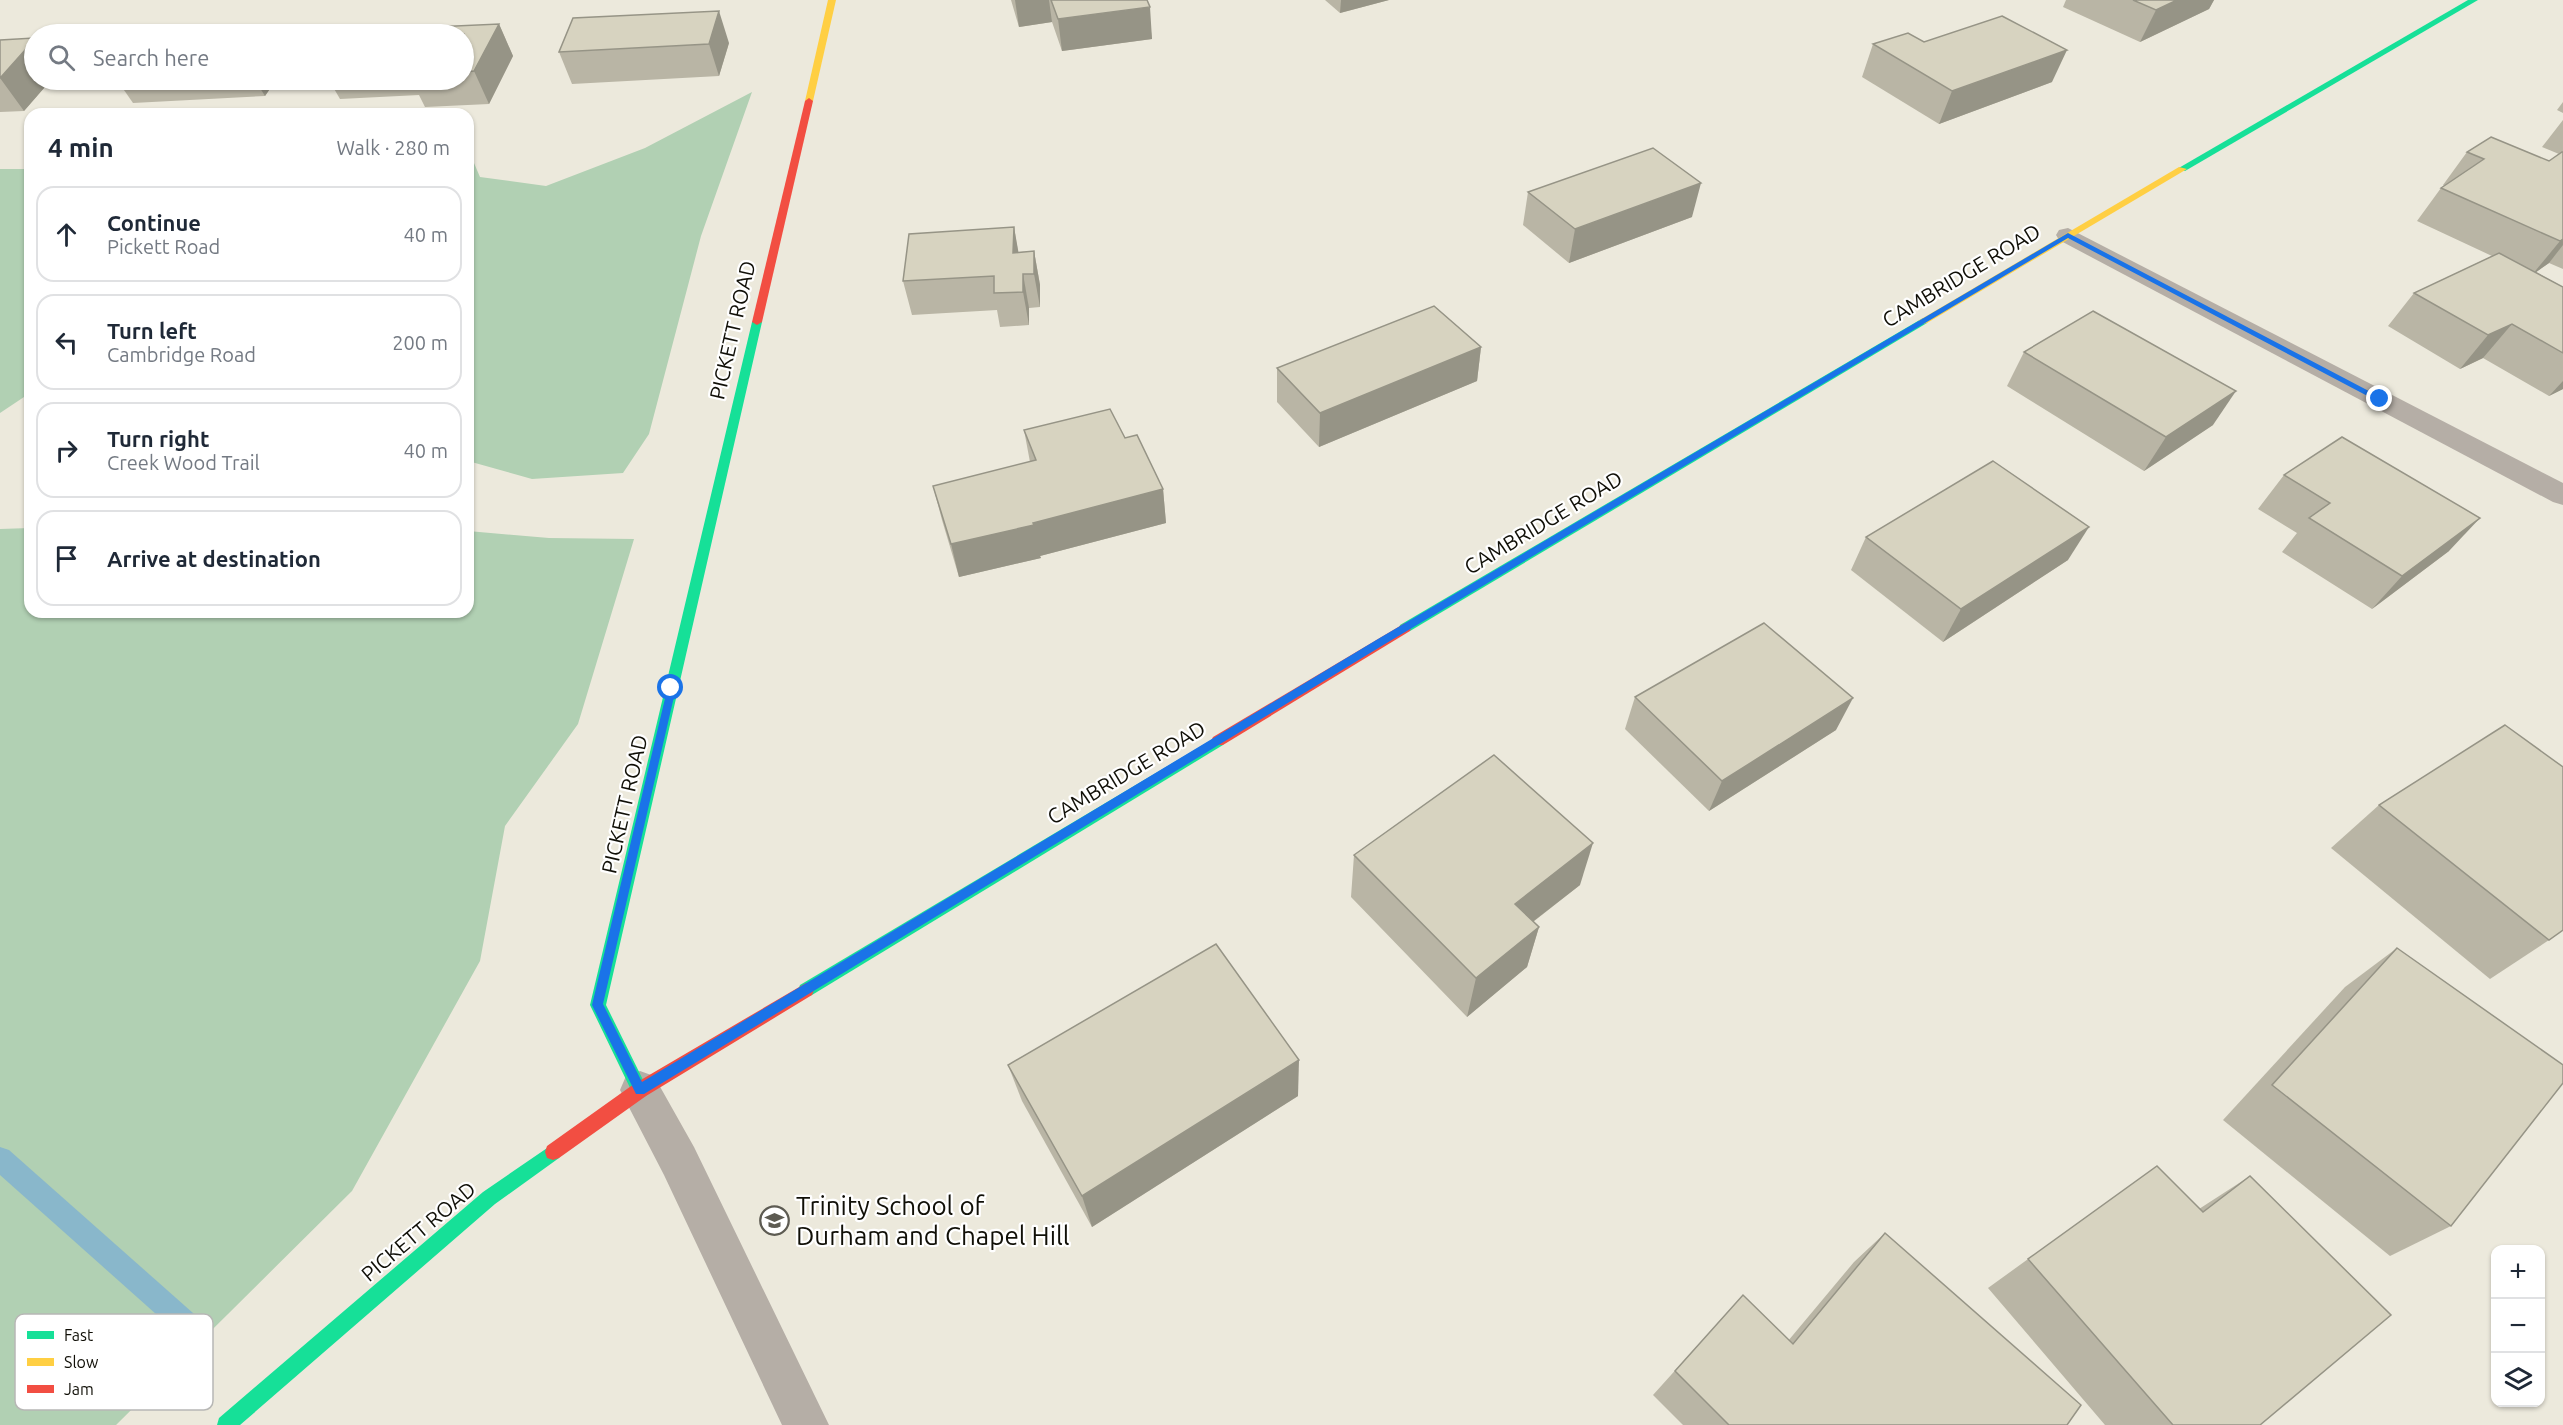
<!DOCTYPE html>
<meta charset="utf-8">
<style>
body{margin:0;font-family:Ubuntu,sans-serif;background:#f6f6f7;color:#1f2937}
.controls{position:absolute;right:18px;bottom:18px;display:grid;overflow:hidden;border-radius:12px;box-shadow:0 2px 4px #0004}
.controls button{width:54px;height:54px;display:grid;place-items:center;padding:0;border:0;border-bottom:2px solid #e0e1e3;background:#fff;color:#1f2937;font:30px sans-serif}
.stop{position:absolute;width:18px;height:18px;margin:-14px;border:4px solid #1a73e8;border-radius:50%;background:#fff}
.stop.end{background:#1a73e8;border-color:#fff;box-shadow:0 2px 6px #0008}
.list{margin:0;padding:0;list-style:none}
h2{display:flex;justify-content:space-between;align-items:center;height:78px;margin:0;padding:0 24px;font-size:26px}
h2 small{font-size:20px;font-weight:400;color:#747a83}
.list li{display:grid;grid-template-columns:39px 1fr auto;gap:18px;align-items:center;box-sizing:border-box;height:96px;margin:0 12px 12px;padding:0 12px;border:2px solid #e0e1e3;border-radius:18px}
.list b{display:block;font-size:22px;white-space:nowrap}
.list p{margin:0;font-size:20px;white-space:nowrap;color:#747a83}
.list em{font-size:20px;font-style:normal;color:#747a83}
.icon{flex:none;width:33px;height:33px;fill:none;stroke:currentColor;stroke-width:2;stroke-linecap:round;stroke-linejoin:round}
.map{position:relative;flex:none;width:2563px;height:1425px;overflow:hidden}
.search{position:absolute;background:#fff;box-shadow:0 2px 4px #0004;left:24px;top:24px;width:450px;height:66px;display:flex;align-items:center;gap:15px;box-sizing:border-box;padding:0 21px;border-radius:33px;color:#747a83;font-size:22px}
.panel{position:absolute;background:#fff;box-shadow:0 2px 4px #0004;left:24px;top:108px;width:450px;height:510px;border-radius:18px}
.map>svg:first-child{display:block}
.forest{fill:#b1d0b3}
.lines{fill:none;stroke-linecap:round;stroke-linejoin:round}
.stream{fill:#89b7cb;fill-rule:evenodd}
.lane{fill:#b5aea6;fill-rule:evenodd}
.street{fill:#b5aea6;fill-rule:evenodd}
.fast{fill:#16e098;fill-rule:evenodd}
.slow{fill:#ffcf43;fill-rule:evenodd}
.jam{fill:#f24e42;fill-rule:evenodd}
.wall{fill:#b9b5a5}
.shaded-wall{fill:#969486}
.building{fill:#d7d3c0;stroke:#969486;stroke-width:1.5}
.route{fill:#1a73e8}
.labels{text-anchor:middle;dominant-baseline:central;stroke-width:4.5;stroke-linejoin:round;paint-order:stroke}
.street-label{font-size:21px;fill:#100f07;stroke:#fff}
.near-poi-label{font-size:26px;fill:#100f07;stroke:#fff;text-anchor:start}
.key{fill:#fff;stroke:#b7b7b5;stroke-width:1.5}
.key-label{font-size:16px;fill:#100f07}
</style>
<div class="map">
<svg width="2563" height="1425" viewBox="0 0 2563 1425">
<rect width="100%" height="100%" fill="#ece9dc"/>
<g class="forest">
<polygon points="752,92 701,236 649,434 623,473 532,479 468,461 468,149 480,177 546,186 645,148"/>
<polygon points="0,169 30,169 30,393 0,413"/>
<polygon points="30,528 30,612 468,612 468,531 549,538 634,539 578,724 505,826 480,961 352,1191 116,1425 0,1425 0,529"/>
</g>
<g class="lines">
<polygon class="stream" points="0,1147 9,1150 202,1321 206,1330 202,1339 193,1343 184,1339 0,1175"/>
<polygon class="lane" points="640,1071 654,1076 694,1147 829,1425 782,1425 664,1175 620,1090 626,1076"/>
<polygon class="street" points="2068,228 2563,483 2563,505 2553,502 2059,240 2056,235 2059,230"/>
<g class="fast">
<polygon points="2468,0 2478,0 2185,171 2177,169"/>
<polygon points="1923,318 1928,321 1927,323 1410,631 1400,631 1399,628 1400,625"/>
<polygon points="757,319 762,322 606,1005 648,1090 646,1096 640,1098 634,1096 590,1005 752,322"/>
<polygon points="1218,736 1223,737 1225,741 1223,745 812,995 806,997 800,995 798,990 800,985"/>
<polygon points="553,1144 559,1146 561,1152 559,1158 495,1204 240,1425 217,1425 219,1418 483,1192"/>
</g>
<g class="slow">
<polygon points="828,0 836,0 813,101 809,104 805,101"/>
<polygon points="2179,167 2187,169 1927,323 1923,324 1918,321"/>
</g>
<g class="jam">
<polygon points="809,98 813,101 762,322 757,325 752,322 805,101"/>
<polygon points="1405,623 1411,628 1410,631 1223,745 1213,745 1211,741 1213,737"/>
<polygon points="806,983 812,985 814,990 812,995 646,1096 559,1158 553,1160 547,1158 545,1152 547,1146 634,1084"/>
</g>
</g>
<g class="wall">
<polygon points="1011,0 1147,0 1152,39 1062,51 1052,22 1019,27"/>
<polygon points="1325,0 1389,0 1340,13"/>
<polygon points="2066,0 2214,0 2209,9 2140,42 2063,7"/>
<polygon points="499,24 513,56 489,104 425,107 419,95 340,99 329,80 464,80 464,34"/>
<polygon points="0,40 34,80 51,80 24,111 0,112"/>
<polygon points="1924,42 2052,82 1939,124 1862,77 1873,44"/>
<polygon points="729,43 719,76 572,84 559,52"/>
<polygon points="117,80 276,80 265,96 133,103"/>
<polygon points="2563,102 2563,113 2557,110"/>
<polygon points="2563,120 2563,269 2549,263 2536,272 2563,287 2563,389 2549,396 2483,358 2460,369 2388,326 2414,293 2492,256 2417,221 2441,188 2444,186 2443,185 2467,152 2549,161 2559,154 2542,147"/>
<polygon points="1528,192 1692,217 1569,263 1523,225"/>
<polygon points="1014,227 1018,252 1034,251 1040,285 1040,307 1029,308 1029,325 1000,327 997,310 912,315 903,281"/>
<polygon points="1481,347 1477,381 1319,447 1277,402 1277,368"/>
<polygon points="2024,352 2213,425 2144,471 2007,386"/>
<polygon points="1024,430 1125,438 1163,489 1166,523 1040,556 1041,558 959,577 942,520 933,486 1030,462"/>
<polygon points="2284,475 2449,551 2372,609 2282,552 2297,533 2258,509"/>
<polygon points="1866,537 2068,560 1943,642 1851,570"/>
<polygon points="1635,697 1836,730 1709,811 1625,729"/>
<polygon points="2379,805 2549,940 2490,979 2331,848"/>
<polygon points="1354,855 1580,885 1533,922 1539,927 1527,967 1467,1017 1351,897"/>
<polygon points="2397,948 2451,1226 2390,1256 2223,1120 2345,987"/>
<polygon points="1008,1065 1298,1096 1092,1227 1022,1101"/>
<polygon points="2157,1166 2199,1209 2250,1176 2260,1425 2105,1425 1988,1288"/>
<polygon points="1885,1233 2067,1425 1683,1425 1653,1395 1743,1295 1788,1341 1854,1262"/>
</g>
<g class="shaded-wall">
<polygon points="1015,0 1049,0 1052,22 1019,27"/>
<polygon points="1341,0 1389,0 1340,13"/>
<polygon points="2177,0 2214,0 2209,9 2140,42 2156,10"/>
<polygon points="1150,7 1152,39 1062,51 1058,19"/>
<polygon points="719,11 729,43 719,76 709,44"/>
<polygon points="499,24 513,56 489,104 474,71"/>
<polygon points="34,40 34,80 51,80 24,111 0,78"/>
<polygon points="2067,50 2052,82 1939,124 1952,91"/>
<polygon points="255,80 276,80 265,96"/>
<polygon points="1701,183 1692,217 1569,263 1575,229"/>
<polygon points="1014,227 1020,261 1013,253"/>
<polygon points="2563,239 2563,245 2549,263 2532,275 2560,241"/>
<polygon points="1034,251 1040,285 1040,307 1034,274"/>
<polygon points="1023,274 1029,308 1029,325 1023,292"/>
<polygon points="2512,324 2483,358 2460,369 2488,335"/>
<polygon points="1481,347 1477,381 1319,447 1320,413"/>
<polygon points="2563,381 2563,389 2549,396"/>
<polygon points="2236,391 2213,425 2144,471 2166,437"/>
<polygon points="1163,489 1166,523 1040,556 1041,558 959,577 951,544"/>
<polygon points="2480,518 2449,551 2372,609 2402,576"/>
<polygon points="2089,527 2068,560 1943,642 1961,609"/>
<polygon points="1853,698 1836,730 1709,811 1722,781"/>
<polygon points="1593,843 1580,885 1504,944 1515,904"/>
<polygon points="1539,927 1527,967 1467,1017 1476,978"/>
<polygon points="1299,1060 1298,1096 1092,1227 1082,1196"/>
</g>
<g class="building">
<polygon points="1051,0 1147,0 1150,7 1058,19"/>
<polygon points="2133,0 2177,0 2156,10"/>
<polygon points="719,11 709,44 559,52 573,18"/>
<polygon points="2002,16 2067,50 1952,91 1873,44 1908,33 1924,42"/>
<polygon points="499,24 474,71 464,72 464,34 343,34 345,31"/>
<polygon points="268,32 266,34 210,34"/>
<polygon points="34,38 34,40 0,78 0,40"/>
<polygon points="2491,137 2549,161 2562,152 2563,152 2563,239 2560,241 2441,188 2484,159 2467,152"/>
<polygon points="1653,148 1701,183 1575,229 1528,192"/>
<polygon points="1014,227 1013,253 1034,251 1034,274 1023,274 1023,292 994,293 994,276 903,281 909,234"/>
<polygon points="2499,253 2563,287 2563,353 2512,324 2488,335 2414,293"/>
<polygon points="1434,306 1481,347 1320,413 1277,368"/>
<polygon points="2093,311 2236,391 2166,437 2024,352"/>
<polygon points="1110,409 1125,438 1137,435 1163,489 1033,523 1034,525 951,544 933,486 1036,460 1024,430"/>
<polygon points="2342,437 2480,518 2402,576 2309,518 2330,503 2284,475"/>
<polygon points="1993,461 2089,527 1961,609 1866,537"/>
<polygon points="1764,623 1853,698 1722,781 1635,697"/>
<polygon points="2505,725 2563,767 2563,930 2549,940 2379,805"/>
<polygon points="1494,755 1593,843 1515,904 1539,927 1476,978 1354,855"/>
<polygon points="1216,944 1299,1060 1082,1196 1008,1065"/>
<polygon points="2397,948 2563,1065 2563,1083 2451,1226 2272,1085"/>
<polygon points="2157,1166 2203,1212 2250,1176 2391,1315 2260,1425 2173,1425 2028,1259"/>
<polygon points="1885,1233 2081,1405 2067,1425 1729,1425 1675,1371 1743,1295 1793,1344"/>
</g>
<polygon class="route" points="2068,233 2384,399 2377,401 2068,238 1385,644 644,1094 636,1094 592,1005 668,686 676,688 603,1004 642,1082 1378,639"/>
<defs>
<symbol id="school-ring" viewBox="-11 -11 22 22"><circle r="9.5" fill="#fff" stroke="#5d5b52" stroke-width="1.5"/><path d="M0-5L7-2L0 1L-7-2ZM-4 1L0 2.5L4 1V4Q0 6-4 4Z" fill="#5d5b52"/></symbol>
</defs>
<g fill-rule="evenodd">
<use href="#school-ring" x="758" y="1204" width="33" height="33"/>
</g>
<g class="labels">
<g class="street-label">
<text transform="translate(1961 275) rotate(-31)">CAMBRIDGE ROAD</text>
<text transform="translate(732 330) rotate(-77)">PICKETT ROAD</text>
<text transform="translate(1543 522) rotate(-31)">CAMBRIDGE ROAD</text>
<text transform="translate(1126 772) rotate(-31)">CAMBRIDGE ROAD</text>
<text transform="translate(624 804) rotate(-77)">PICKETT ROAD</text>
<text transform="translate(418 1231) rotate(-40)">PICKETT ROAD</text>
</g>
<g class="near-poi-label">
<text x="796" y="1205">Trinity School of<tspan x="796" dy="30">Durham and Chapel Hill</tspan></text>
</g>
</g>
<rect x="15" y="1314" width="198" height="96" rx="9" class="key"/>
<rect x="27" y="1331" width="27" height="8" fill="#16e098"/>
<rect x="27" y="1358" width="27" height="8" fill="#ffcf43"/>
<rect x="27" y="1385" width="27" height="8" fill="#f24e42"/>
<g class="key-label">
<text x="64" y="1341">Fast</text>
<text x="64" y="1368">Slow</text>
<text x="64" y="1395">Jam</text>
</g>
</svg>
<div class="controls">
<button>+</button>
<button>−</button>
<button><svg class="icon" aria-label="layers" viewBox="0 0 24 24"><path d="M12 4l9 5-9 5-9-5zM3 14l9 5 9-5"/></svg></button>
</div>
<div class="stop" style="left:671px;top:688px"></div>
<div class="stop end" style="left:2380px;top:399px"></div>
<div class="search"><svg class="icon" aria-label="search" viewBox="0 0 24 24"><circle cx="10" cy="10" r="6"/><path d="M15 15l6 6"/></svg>Search here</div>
<section class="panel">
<h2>4 min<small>Walk · 280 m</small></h2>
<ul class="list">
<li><svg class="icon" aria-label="ahead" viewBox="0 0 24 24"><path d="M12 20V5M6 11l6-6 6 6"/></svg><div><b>Continue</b><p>Pickett Road</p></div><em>40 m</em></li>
<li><svg class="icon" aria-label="left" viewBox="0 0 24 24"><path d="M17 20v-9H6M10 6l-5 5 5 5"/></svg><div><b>Turn left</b><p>Cambridge Road</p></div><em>200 m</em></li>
<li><svg class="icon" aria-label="right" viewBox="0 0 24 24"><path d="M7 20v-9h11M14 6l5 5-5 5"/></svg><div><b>Turn right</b><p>Creek Wood Trail</p></div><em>40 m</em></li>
<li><svg class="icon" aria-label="arrive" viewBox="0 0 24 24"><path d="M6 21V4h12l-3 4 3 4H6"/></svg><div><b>Arrive at destination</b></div></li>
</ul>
</section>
</div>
